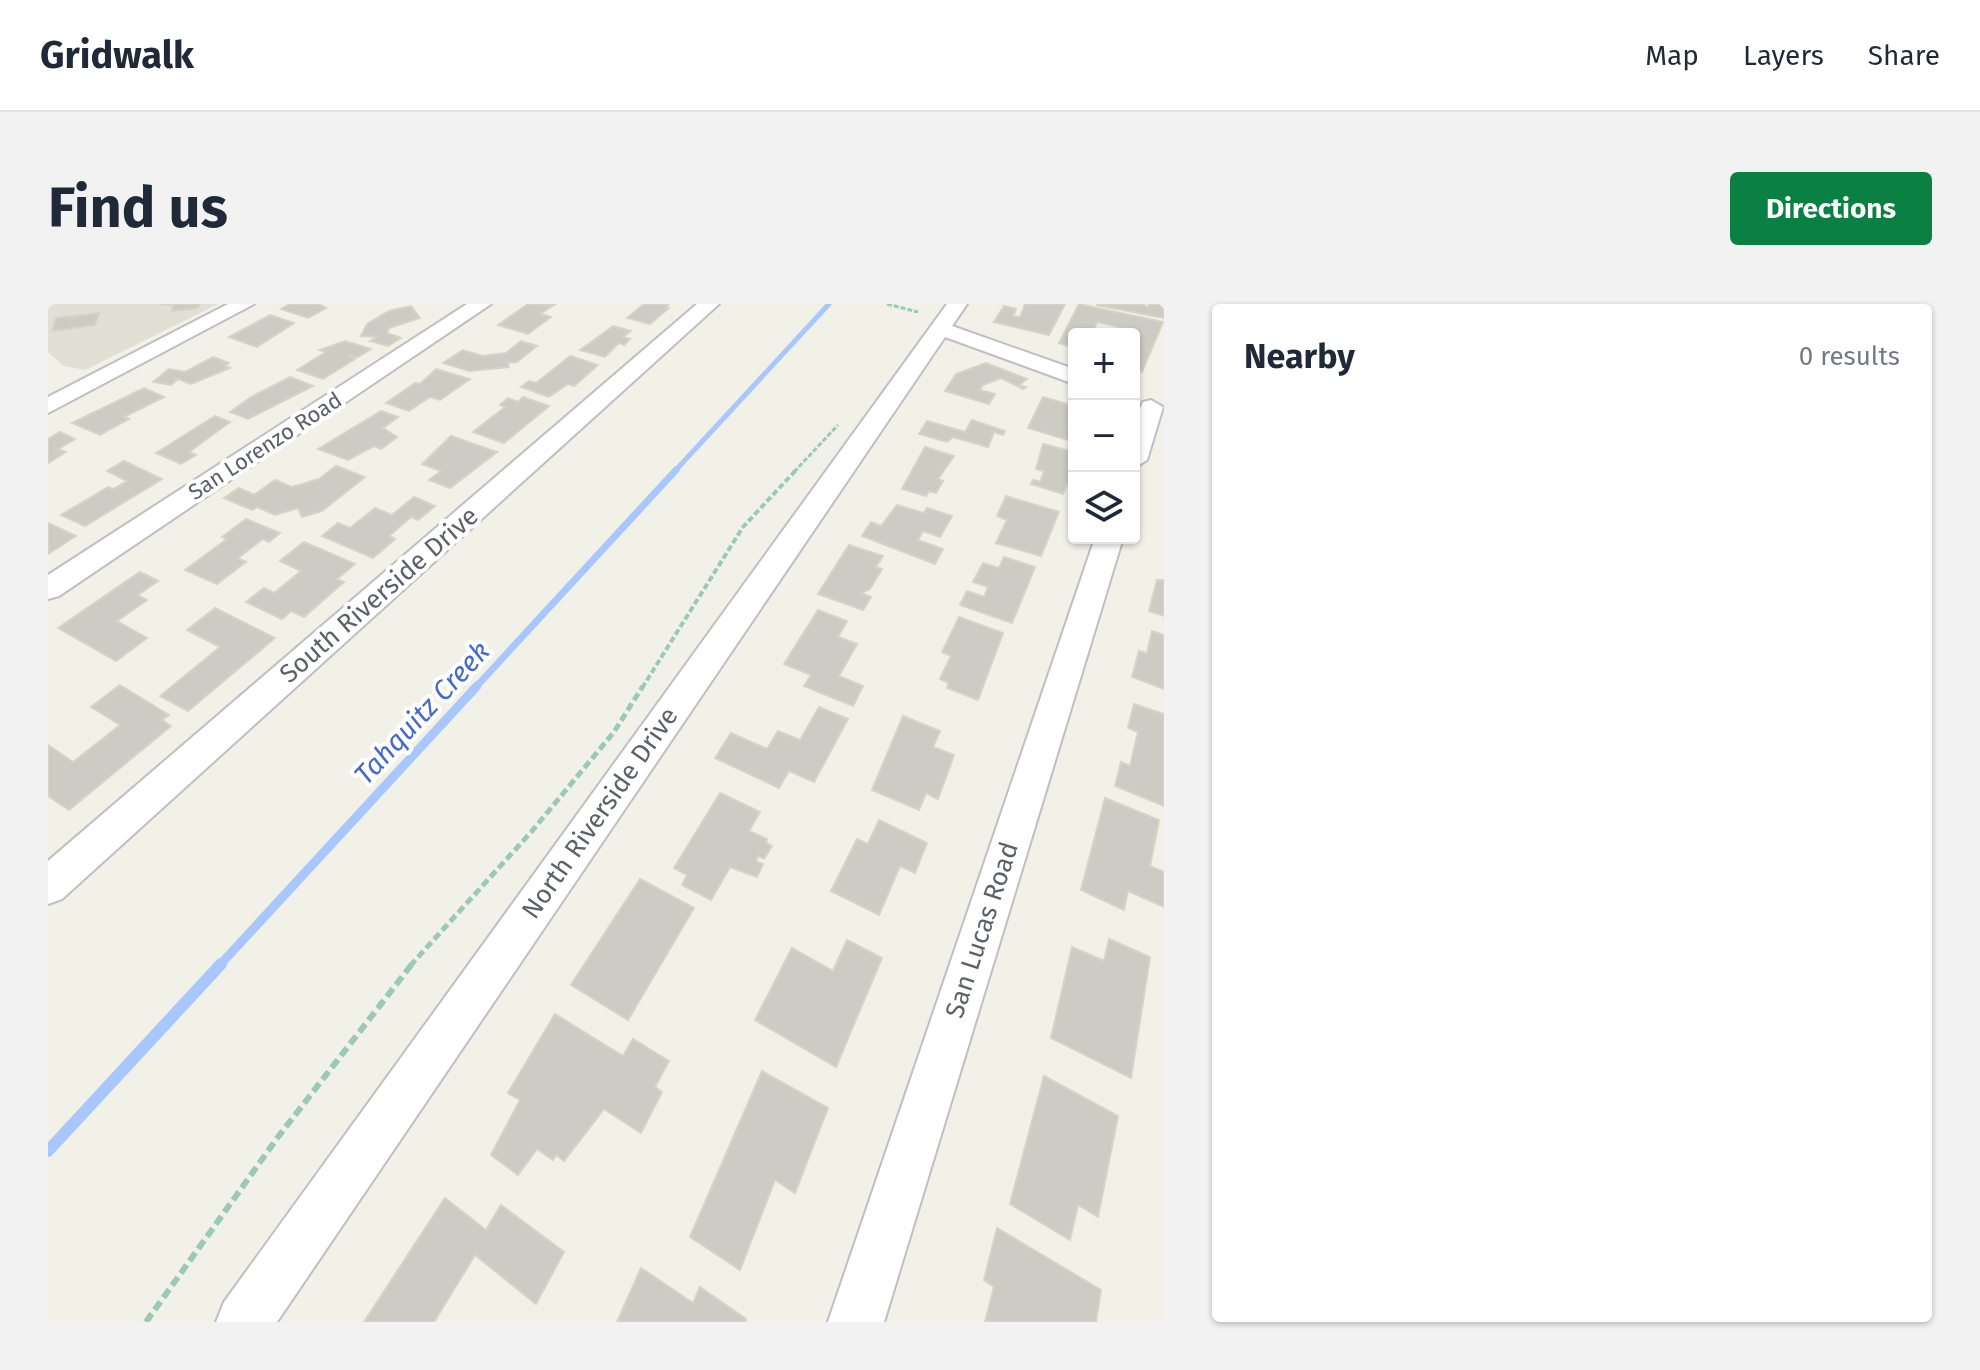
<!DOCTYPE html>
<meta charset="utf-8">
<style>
body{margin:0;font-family:"Fira Sans",sans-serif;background:#f2f2f3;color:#1f2937}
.controls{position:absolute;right:24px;top:24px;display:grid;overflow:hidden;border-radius:8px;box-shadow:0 2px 6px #0004}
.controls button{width:72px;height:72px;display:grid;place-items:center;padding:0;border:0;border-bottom:2px solid #e0e1e3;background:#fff;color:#1f2937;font:40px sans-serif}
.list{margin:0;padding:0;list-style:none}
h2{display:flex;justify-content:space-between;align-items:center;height:104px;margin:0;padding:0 32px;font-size:34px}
h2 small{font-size:26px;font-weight:400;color:#747a83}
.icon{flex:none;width:44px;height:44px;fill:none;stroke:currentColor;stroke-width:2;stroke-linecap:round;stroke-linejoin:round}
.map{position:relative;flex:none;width:1116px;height:1018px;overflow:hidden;border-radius:8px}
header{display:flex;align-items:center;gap:48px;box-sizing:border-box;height:112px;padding:0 40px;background:#fff;border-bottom:2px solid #e0e1e3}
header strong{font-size:38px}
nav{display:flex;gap:44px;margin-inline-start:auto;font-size:28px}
.intro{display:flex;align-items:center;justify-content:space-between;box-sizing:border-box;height:192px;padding:0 48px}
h1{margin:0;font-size:56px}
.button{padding:20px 36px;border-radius:8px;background:#0b8043;color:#fff;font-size:28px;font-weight:700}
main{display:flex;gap:48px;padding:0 48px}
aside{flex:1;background:#fff;border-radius:8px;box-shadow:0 2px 6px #0004}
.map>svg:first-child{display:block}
.education{fill:#e1e0d5}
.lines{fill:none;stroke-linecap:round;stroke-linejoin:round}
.stream-far3{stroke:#a9c7ff;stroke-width:5}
.stream-far2{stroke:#a9c7ff;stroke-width:7}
.stream-far1{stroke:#a9c7ff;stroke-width:9}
.stream{stroke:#a9c7ff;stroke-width:12}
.building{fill:#cccbc4;stroke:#d6d4c5;stroke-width:2}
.minor-casing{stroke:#bebfc6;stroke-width:4}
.path-far3{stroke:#9bcab3;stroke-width:3;stroke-dasharray:5 2;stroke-linecap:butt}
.path-far2{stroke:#9bcab3;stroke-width:4;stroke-dasharray:6 3;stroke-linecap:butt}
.path-far1{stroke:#9bcab3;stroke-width:5;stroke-dasharray:8 4;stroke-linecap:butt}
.path{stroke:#9bcab3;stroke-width:6;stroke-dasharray:10 5;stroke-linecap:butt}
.minor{fill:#fff;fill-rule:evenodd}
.labels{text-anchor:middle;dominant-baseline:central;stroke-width:8;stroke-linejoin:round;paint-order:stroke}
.far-street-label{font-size:22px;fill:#5e6068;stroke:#fff}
.street-label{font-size:26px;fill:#5e6068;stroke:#fff}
.water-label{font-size:28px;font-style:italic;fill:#456ac9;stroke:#fff}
</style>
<header>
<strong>Gridwalk</strong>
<nav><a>Map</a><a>Layers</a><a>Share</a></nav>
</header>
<div class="intro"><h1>Find us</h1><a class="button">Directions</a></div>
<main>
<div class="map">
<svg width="1116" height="1018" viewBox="0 0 1116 1018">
<rect width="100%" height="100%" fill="#f1f1e7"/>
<polygon class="education" points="0,0 170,0 37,66 16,62 0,48"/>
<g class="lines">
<polyline class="stream-far3" points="626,168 781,0"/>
<polyline class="stream-far2" points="427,384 628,166"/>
<polyline class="stream-far1" points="171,662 429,382"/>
<polyline class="stream" points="0,847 173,660"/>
</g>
<g class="building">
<polygon points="110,0 151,0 150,4 124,7 125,1"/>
<polygon points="242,0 271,0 278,4 260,14 233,5"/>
<polygon points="480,0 506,1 492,10 503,13 480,30 450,21"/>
<polygon points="596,0 621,0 618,3 621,4 602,20 579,14"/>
<polygon points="977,0 1017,0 1001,31 946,18 956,2 968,5 965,12 972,13"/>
<polygon points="1031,0 1115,18 1094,68 1086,65 1086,30 1078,30 1080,25 1049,18 1044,30 1026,30 1026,44 1011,39"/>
<polygon points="1094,0 1100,3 1102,0 1116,0 1116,14 1048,1"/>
<polygon points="363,2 372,14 341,24 339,29 353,34 340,42 322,37 329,33 313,32 319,20 341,7"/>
<polygon points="51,9 47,21 4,27 8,14"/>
<polygon points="222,11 246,19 209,43 181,33"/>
<polygon points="565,22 583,27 575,33 582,35 576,41 571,39 557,53 532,46"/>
<polygon points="297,37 323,45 310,53 299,52 307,55 275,75 249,66 278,48 272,46"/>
<polygon points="473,37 489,42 469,58 460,59 461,63 421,67 395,59 415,46 434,52 458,49"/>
<polygon points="522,52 550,61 526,82 520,80 501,93 473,83 481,77 488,79"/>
<polygon points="165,53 181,59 177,62 182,64 143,80 130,75 123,81 105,78 121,65 137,68"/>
<polygon points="938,59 979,75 971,81 978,83 975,85 953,74 935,81 932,86 947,90 941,100 897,87 908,70"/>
<polygon points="388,65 422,75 392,96 382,93 361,107 338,99 367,79 372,80"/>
<polygon points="242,73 265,82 200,115 182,108 203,93"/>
<polygon points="96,84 116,93 76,113 81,115 52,131 24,119"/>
<polygon points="475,93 501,102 456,139 425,128 457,103 452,101 460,94 470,98"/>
<polygon points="995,93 1026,102 1026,115 1020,123 1026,125 1026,138 980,124"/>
<polygon points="333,107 350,113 335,124 349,133 333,145 326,142 300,156 270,145"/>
<polygon points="167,112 182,118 141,148 148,151 133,160 108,149"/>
<polygon points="924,116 957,127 955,131 946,128 940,143 905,133 899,138 871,130 879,117 917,128"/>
<polygon points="12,128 27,135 10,145 18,148 0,159 0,135"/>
<polygon points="403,132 449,148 402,184 381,176 393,167 374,160"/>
<polygon points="995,140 1026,148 1026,163 1015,190 983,180 985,176 992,178 996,167 988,165"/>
<polygon points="877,143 906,152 890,175 895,177 888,189 881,187 878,192 854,185"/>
<polygon points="76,157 114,175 37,222 13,211 60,183 65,185 79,177 59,167"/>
<polygon points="288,162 317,173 274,207 254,213 250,204 227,211 209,203 204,206 176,194 191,184 206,191 227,176 244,183 271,175"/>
<polygon points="958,192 1011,208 993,252 948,239 959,216 949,212"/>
<polygon points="366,193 387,202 370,216 363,213 341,232 347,235 325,254 274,232 290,219 302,224 327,204 344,211"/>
<polygon points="849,201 876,209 879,204 904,212 892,233 875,227 870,236 895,245 887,260 814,232 823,218 833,222"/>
<polygon points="198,215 232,229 221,238 215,235 190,254 198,258 169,280 137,266 179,235 174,233"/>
<polygon points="0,219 28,232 0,250"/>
<polygon points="256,238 307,260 289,275 296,278 256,313 243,307 234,315 198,298 216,284 226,289 253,267 232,257"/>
<polygon points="801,241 835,252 828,263 834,265 822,285 813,289 823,293 815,306 770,290"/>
<polygon points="956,253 987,263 964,319 912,301 919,287 936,293 940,283 925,278 935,259 951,264"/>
<polygon points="92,268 110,277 90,291 99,296 69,317 99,334 68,357 10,324"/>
<polygon points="1109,276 1116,276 1116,312 1101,307"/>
<polygon points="167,304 227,334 140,407 112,392 172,343 139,326"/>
<polygon points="770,306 799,317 790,333 809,340 791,372 815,382 805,402 756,382 763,371 736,360"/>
<polygon points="911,313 955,329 930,396 899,384 901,379 892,375 903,352 894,348"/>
<polygon points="1104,327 1116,331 1116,385 1084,373 1091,347 1099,349"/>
<polygon points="72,381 121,411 114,416 123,422 21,506 0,492 0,441 25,458 72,421 43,403"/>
<polygon points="1086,400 1116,410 1116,502 1067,482 1073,458 1082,462 1090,428 1080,424"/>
<polygon points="771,403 800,415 766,478 741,467 731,484 667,454 683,429 719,445 730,427 752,436"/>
<polygon points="855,412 892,427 885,443 906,451 890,495 878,489 871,506 824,486"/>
<polygon points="672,489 712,508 701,527 719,535 718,539 724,542 716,555 710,552 708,557 715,560 709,573 682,563 663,596 634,581 639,571 626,564"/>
<polygon points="1057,494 1111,516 1102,562 1116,568 1116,603 1080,587 1076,606 1033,586"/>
<polygon points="831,516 879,539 867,569 852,562 831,611 783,587 809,535 820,540"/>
<polygon points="592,575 646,604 580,716 523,681"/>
<polygon points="1061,635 1102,653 1083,774 1003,734 1024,643 1056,657"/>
<polygon points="799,636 834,654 788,763 707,716 744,644 785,667"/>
<polygon points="507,710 575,752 585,735 621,757 607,783 614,788 593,829 556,805 516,857 508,851 505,856 489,845 470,871 443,851 472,796 460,789"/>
<polygon points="714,767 780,804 747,889 727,876 692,966 642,933"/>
<polygon points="996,772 1070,812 1050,913 1030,901 1022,936 962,900"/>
<polygon points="397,894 438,926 453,901 516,948 488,1000 427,951 386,1018 316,1018"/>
<polygon points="949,924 1053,986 1048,1018 937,1018 946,983 936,976"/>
<polygon points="593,964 645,999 652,983 698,1015 697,1018 569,1018"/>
</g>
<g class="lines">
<defs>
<g id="minor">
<polygon points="180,0 206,0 0,109 0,93"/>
<polygon points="419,0 443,0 11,292 0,295 0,271"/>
<polygon points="649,0 671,0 14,595 0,600 0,557"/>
<polygon points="899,0 919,0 904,22 1026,65 1026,80 897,33 229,1018 168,1018 176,998"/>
<polygon points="1103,96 1115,103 1099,156 1086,164 1086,118 1095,98"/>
<polygon points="1047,234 1075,234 836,1018 780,1018"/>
</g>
</defs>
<use href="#minor" class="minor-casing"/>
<g class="path-far3">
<polyline points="839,0 870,8"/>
<polyline points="746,168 790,121"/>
</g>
<polyline class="path-far2" points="594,384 695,223 748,166"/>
<polyline class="path-far1" points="362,662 484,527 566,428 595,382"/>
<polyline class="path" points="98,1018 230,833 364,660"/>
<use href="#minor" class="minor"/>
</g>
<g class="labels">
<g class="far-street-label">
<text transform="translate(217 142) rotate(-33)">San Lorenzo Road</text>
</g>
<g class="street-label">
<text transform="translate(331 291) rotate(-41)">South Riverside Drive</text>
<text transform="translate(552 509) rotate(-55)">North Riverside Drive</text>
<text transform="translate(934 626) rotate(-72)">San Lucas Road</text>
</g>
<g class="water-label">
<text transform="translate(374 409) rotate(-47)">Tahquitz Creek</text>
</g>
</g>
</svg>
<div class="controls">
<button>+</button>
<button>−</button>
<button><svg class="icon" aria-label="layers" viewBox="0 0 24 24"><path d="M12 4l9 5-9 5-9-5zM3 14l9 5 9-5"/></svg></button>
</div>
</div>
<aside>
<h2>Nearby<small>0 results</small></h2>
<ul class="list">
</ul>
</aside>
</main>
